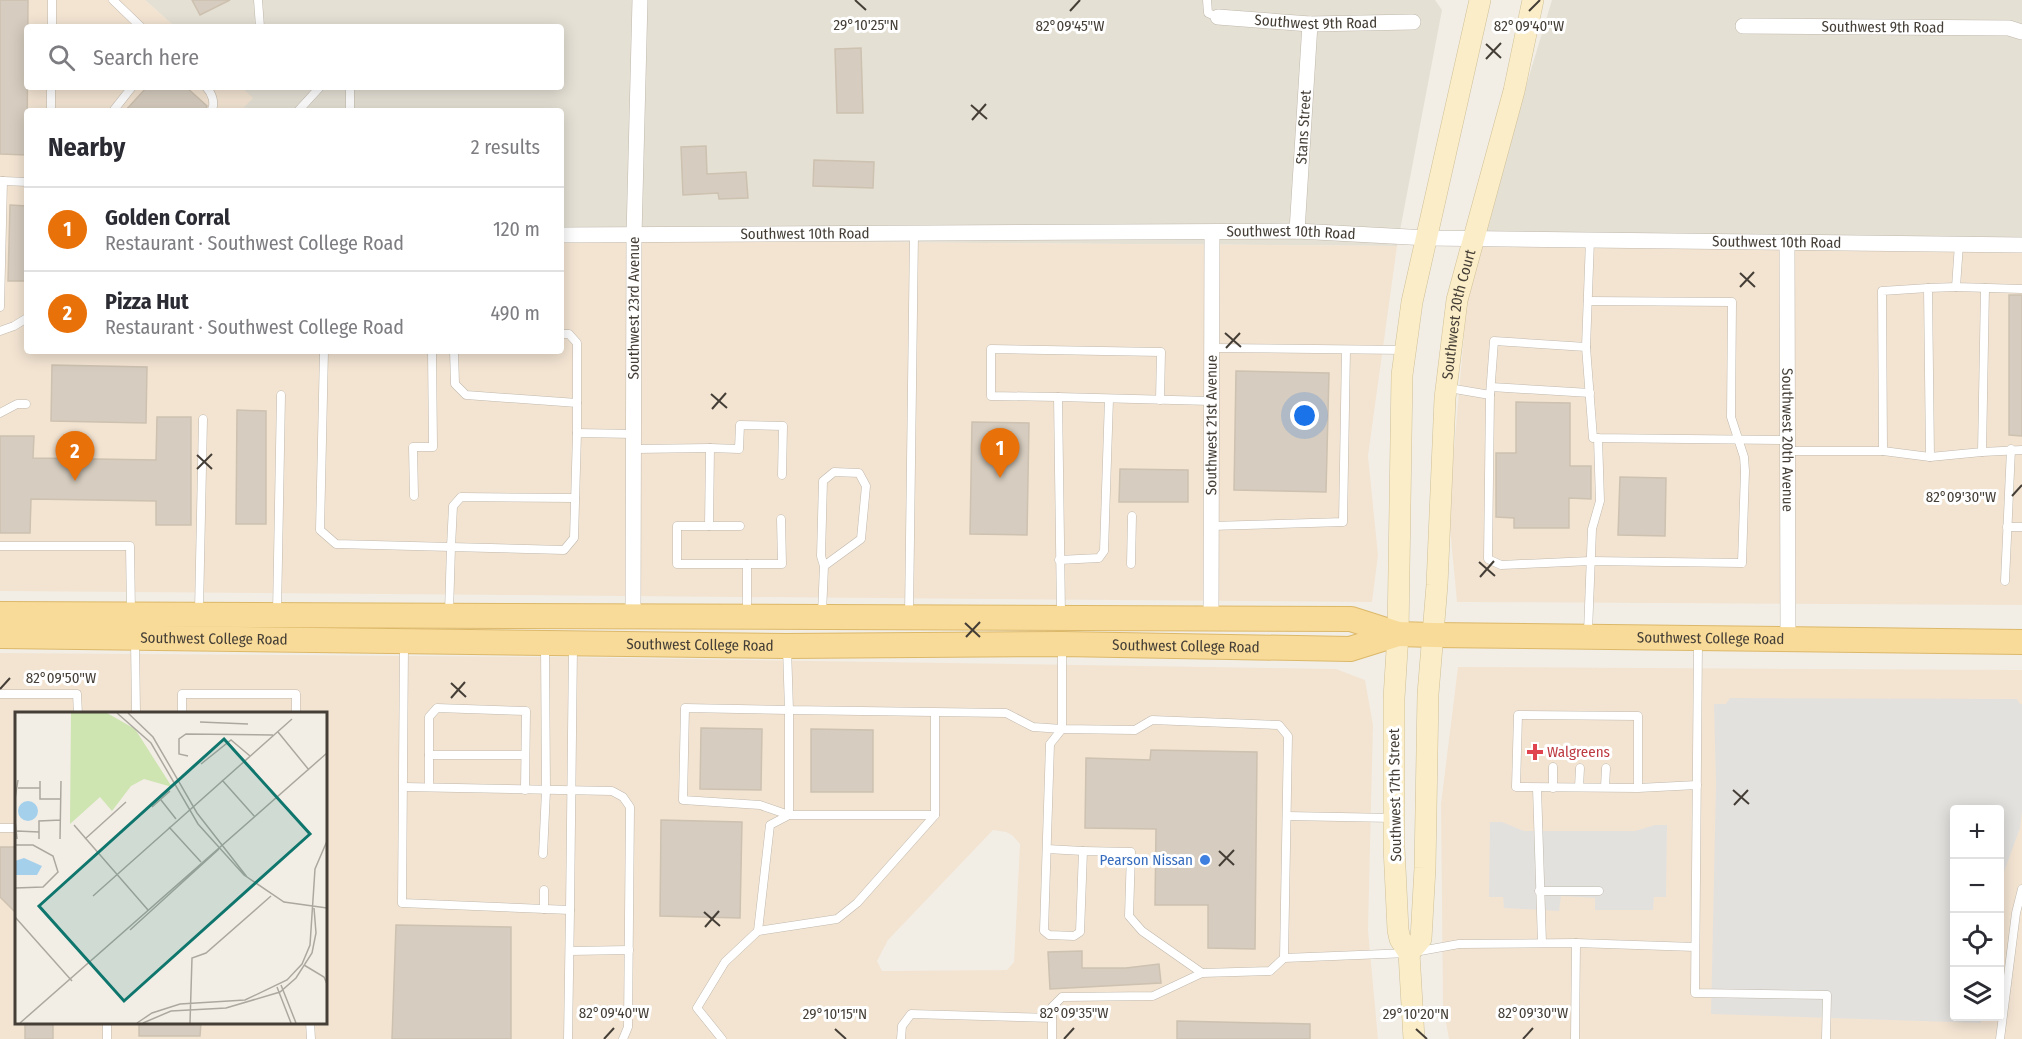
<!DOCTYPE html>
<meta charset="utf-8">
<style>
body{margin:0;font-family:"Fira Sans Condensed",sans-serif;background:#f2f2f3;color:#2b2b33}
.controls{position:absolute;right:18px;bottom:18px;display:grid;overflow:hidden;border-radius:6px;box-shadow:0 3px 15px #0003}
.controls button{width:54px;height:54px;display:grid;place-items:center;padding:0;border:0;border-bottom:2px solid #e1e1e2;background:#fff;color:#2b2b33;font:30px sans-serif}
.you{position:absolute;left:1305px;top:416px;width:21px;height:21px;margin:-15px;border:4px solid #fff;border-radius:50%;background:#1a73e8;box-shadow:0 0 0 9px #1a73e833}
.badge{display:grid;place-items:center;width:39px;height:39px;border-radius:50%;background:#ed3c22;color:#fff;font-size:20px;font-weight:700}
.pin{position:absolute;translate:-50% -50px;filter:drop-shadow(0 2px 3px #0008)}
.pin::after{content:'';position:absolute;top:32px;width:21px;height:18px;background:inherit;clip-path:polygon(0 0,100% 0,50% 100%)}
.list{margin:0;padding:0;list-style:none}
h2{display:flex;justify-content:space-between;align-items:center;height:78px;margin:0;padding:0 24px;font-size:26px}
h2 small{font-size:20px;font-weight:400;color:#7c7c81}
.list li{display:grid;grid-template-columns:39px 1fr auto;gap:18px;align-items:center;box-sizing:border-box;height:84px;padding:0 24px;border-top:2px solid #e1e1e2}
.list b{display:block;font-size:22px;white-space:nowrap}
.list p{margin:0;font-size:20px;white-space:nowrap;color:#7c7c81}
.list em{font-size:20px;font-style:normal;color:#7c7c81}
.icon{flex:none;width:33px;height:33px;fill:none;stroke:currentColor;stroke-width:2;stroke-linecap:round;stroke-linejoin:round}
.map{position:relative;flex:none;width:2022px;height:1039px;overflow:hidden}
.search{position:absolute;background:#fff;box-shadow:0 3px 15px #0003;left:24px;top:24px;width:540px;height:66px;display:flex;align-items:center;gap:15px;box-sizing:border-box;padding:0 21px;border-radius:6px;color:#7c7c81;font-size:22px}
.panel{position:absolute;background:#fff;box-shadow:0 3px 15px #0003;left:24px;top:108px;width:540px;height:246px;border-radius:6px}
.map>svg:first-child{display:block}
.residential{fill:#e5e0d4}
.commercial{fill:#f3e4d2;fill-rule:evenodd}
.parking{fill:#e3e1de}
.building{fill:#d6ccbf;stroke:#cdc1b0;stroke-width:1.5}
.lines{fill:none;stroke-linecap:round;stroke-linejoin:round}
.lane-casing{stroke:#c0b8ac;stroke-width:9}
.street-casing{stroke:#c0b8ac;stroke-width:16}
.secondary-casing{stroke:#cfc098;stroke-width:22}
.primary-casing{stroke:#dcb869;stroke-width:26}
.lane{stroke:#fff;stroke-width:8}
.street{stroke:#fff;stroke-width:15}
.secondary{stroke:#fbedc7;stroke-width:21}
.primary{stroke:#f8db99;stroke-width:24}
.ticks{fill:none;stroke:#443e36;stroke-width:2}
.health-dot{fill:#e0444e;stroke:#fff;stroke-width:2}
.shop-dot{fill:#3f7fe0;stroke:#fff;stroke-width:2}
.labels{text-anchor:middle;dominant-baseline:central;stroke-width:6;stroke-linejoin:round;paint-order:stroke}
.street-label{font-size:15px;fill:#443e36;stroke:#fff}
.health-label{font-size:15px;fill:#be3a42;stroke:#fff;text-anchor:start}
.shop-label{font-size:15px;fill:#366cbe;stroke:#fff;text-anchor:end}
.inset-road{fill:none;stroke:#aca8a0;stroke-width:1.5}
.view{fill:#0f766e;fill-opacity:0.15;stroke:#0f766e;stroke-width:3}
.inset-edge{fill:none;stroke:#443e36;stroke-width:3}
.ticks-label{font-size:15px;text-anchor:middle;fill:#443e36;stroke:#fff;stroke-width:6;stroke-linejoin:round;paint-order:stroke}
</style>
<div class="map">
<svg width="2022" height="1039" viewBox="0 0 2022 1039">
<rect width="100%" height="100%" fill="#f2eee6"/>
<g class="residential">
<polygon points="145,0 1435,0 1442,10 1397,246 561,240 561,111 240,111 252,98 241,87 561,87 561,27 175,27"/>
<polygon points="1552,0 2022,0 2022,251 1481,247 1512,133"/>
</g>
<g class="commercial">
<polygon points="0,0 145,0 175,27 27,27 27,87 241,87 253,98 240,111 27,111 27,351 561,351 561,240 1397,246 1368,456 1378,555 1372,602 0,591"/>
<polygon points="1481,247 2022,251 2022,605 1457,602 1449,518 1451,484 1467,300"/>
<path d="M0,653l557,4 779,12 29,11 8,45 -5,205 10,109h-1378zM16,714h310v308h-310zM993,830l13,2 6,3 8,9 -6,118 -7,8 -125,1 -5,-10 11,-21z"/>
<path d="M1458,667l564,3v369h-573l-6,-33 -2,-202zM1954,810h46v206h-46z"/>
</g>
<g class="parking">
<polygon points="1730,698 2017,699 2020,704 2022,704 2022,811 2020,828 2000,883 2000,810 1954,810 1954,1016 1981,1017 1981,1023 1711,1014 1716,784 1714,704 1726,704"/>
<polygon points="1490,822 1502,822 1524,831 1635,831 1655,825 1667,825 1666,897 1654,897 1653,910 1595,910 1595,898 1561,896 1559,911 1504,908 1503,897 1489,897"/>
</g>
<g class="building">
<polygon points="0,0 28,0 27,155 0,154"/>
<polygon points="192,0 230,0 200,15"/>
<polygon points="861,48 863,113 837,113 835,49"/>
<polygon points="147,87 186,87 207,106 205,111 125,111"/>
<polygon points="706,146 707,174 746,172 748,198 719,199 718,193 683,195 681,147"/>
<polygon points="814,160 874,162 873,188 813,186"/>
<polygon points="10,205 27,206 27,281 8,281"/>
<polygon points="2009,295 2022,295 2022,436 2009,435"/>
<polygon points="52,365 147,367 146,423 51,421"/>
<polygon points="1236,371 1329,373 1326,492 1234,490"/>
<polygon points="1516,402 1570,403 1570,466 1591,466 1591,499 1569,498 1569,528 1514,528 1514,518 1496,517 1496,453 1516,453"/>
<polygon points="237,410 266,411 266,524 236,524"/>
<polygon points="157,417 191,417 191,525 156,525 156,501 31,499 30,533 0,533 0,436 34,436 33,458 156,460"/>
<polygon points="972,422 1029,423 1027,535 970,534"/>
<polygon points="1120,469 1188,470 1188,502 1119,502"/>
<polygon points="1620,477 1666,478 1665,536 1618,535"/>
<polygon points="701,728 762,729 761,790 700,789"/>
<polygon points="811,729 873,730 873,792 811,792"/>
<polygon points="1151,750 1257,752 1255,949 1208,948 1208,905 1155,905 1156,829 1085,828 1086,758 1150,760"/>
<polygon points="661,820 742,822 740,918 660,916"/>
<polygon points="0,847 16,847 16,913 0,897"/>
<polygon points="396,925 511,927 511,1039 392,1039"/>
<polygon points="1082,951 1082,968 1126,968 1159,964 1161,983 1050,989 1048,952"/>
<polygon points="1177,1021 1310,1024 1310,1039 1177,1039"/>
<rect x="25" y="1023" width="28" height="16"/>
<polygon points="139,1023 201,1023 200,1036 139,1036"/>
</g>
<g class="lines">
<defs>
<g id="lane">
<polyline points="113,0 141,27"/>
<polyline points="258,0 260,27"/>
<polyline points="1207,0 1208,13 1218,17"/>
<polyline points="52,27 52,0"/>
<path d="M206,87c6,6 10,17 5,24"/>
<polyline points="51,111 51,87"/>
<polyline points="113,111 132,87"/>
<polyline points="298,111 320,87"/>
<polyline points="350,111 350,87"/>
<polyline points="0,181 3,181 0,307"/>
<polyline points="3,181 27,182"/>
<polyline points="1959,244 1956,287 2022,289"/>
<polyline points="1956,287 1928,288 1930,457 1982,452 1985,288"/>
<polyline points="1928,288 1882,291 1883,451 1930,457"/>
<polyline points="0,331 14,326 27,318"/>
<polyline points="561,334 569,334 577,343 577,433"/>
<polyline points="1586,347 1593,438 1787,440"/>
<polyline points="1212,348 1405,350"/>
<polyline points="324,351 320,530 336,544 451,547 453,506 461,497 575,498"/>
<polyline points="454,351 455,384 466,395 577,403"/>
<polyline points="1491,387 1590,393"/>
<polyline points="1449,388 1490,395 1494,341 1586,347 1590,240"/>
<polyline points="1490,395 1488,559 1501,565 1590,561 1742,563 1745,471 1744,457 1731,417 1732,302 1588,301"/>
<polyline points="1058,397 991,396 991,349 1161,352 1160,400"/>
<polyline points="0,413 17,404 26,404"/>
<polyline points="635,449 710,448"/>
<polyline points="1787,451 1883,451"/>
<polyline points="1982,452 2022,450"/>
<polyline points="414,496 413,447 433,447 432,351"/>
<polyline points="709,526 710,448 739,449 740,425 783,426 782,475"/>
<polyline points="740,526 677,526 677,564 747,564 747,613"/>
<polyline points="1211,526 1343,522 1346,350"/>
<polyline points="2007,527 2022,527"/>
<polyline points="0,546 130,546 131,612"/>
<polyline points="1059,560 1099,558 1104,551 1109,399"/>
<polyline points="747,564 782,564 781,519"/>
<polyline points="1131,564 1132,516"/>
<polyline points="2005,581 2011,449"/>
<polyline points="199,610 203,419"/>
<polyline points="449,612 451,547 564,550 574,538 577,433 635,434"/>
<polyline points="277,613 281,395"/>
<polyline points="822,614 824,566 861,539 866,486 859,473 834,472 823,481 821,556 824,566"/>
<polyline points="909,614 914,234"/>
<polyline points="1061,614 1058,397 1211,401"/>
<polyline points="1588,632 1592,529 1600,501 1598,438"/>
<polyline points="135,640 136,714"/>
<polyline points="1698,643 1695,993 1827,995 1826,1039"/>
<polyline points="404,645 402,903 570,910 573,647"/>
<polyline points="787,648 789,710 1006,713 1033,727 1062,729 1135,730 1152,720 1279,725 1288,736 1284,958"/>
<polyline points="1062,648 1062,729 1050,744 1044,931 1049,935 1074,936 1080,932 1083,851 1131,852 1129,916 1142,931 1202,973"/>
<polyline points="0,694 77,694 78,714"/>
<polyline points="182,714 182,694 296,694 296,714"/>
<polyline points="429,755 525,755"/>
<polyline points="404,787 612,791 623,797 630,807 628,1027 623,1039"/>
<polyline points="429,787 429,717 437,708 526,711 525,790"/>
<polyline points="1579,787 1580,768"/>
<polyline points="1605,787 1606,768"/>
<polyline points="1537,788 1542,943"/>
<polyline points="1553,788 1553,767"/>
<polyline points="1638,788 1638,716 1518,715 1516,787 1638,788 1697,785"/>
<polyline points="1287,816 1393,818"/>
<polyline points="0,828 16,828"/>
<polyline points="1047,849 1083,851"/>
<polyline points="543,854 546,791 545,645"/>
<polyline points="1539,891 1599,891"/>
<polyline points="544,909 544,890"/>
<polyline points="758,931 770,825 789,815 789,710 685,708 683,800 760,805 789,815 935,815"/>
<polyline points="570,951 629,950"/>
<polyline points="1052,1018 1052,1007 1062,997 1153,996 1202,973 1270,971 1284,958 1409,953 1459,944 1576,943 1695,947"/>
<polyline points="107,1022 107,1039"/>
<polyline points="310,1022 311,1039"/>
<polyline points="568,1039 570,910"/>
<polyline points="722,1039 697,1008 725,962 758,931 837,919 857,903 935,815 935,713"/>
<polyline points="901,1039 902,1026 911,1014 1052,1018 1052,1039"/>
<polyline points="1575,1039 1576,943"/>
<polyline points="2000,1039 2016,913 2022,889"/>
</g>
<g id="street">
<path id="s1" d="M1218,17l92,7 103,-2"/>
<path id="s2" d="M1743,26l266,2 13,4"/>
<path id="s3" d="M1297,231l13,-207"/>
<path id="s4" d="M561,235l736,-4 131,7 594,7"/>
<path id="s5" d="M1787,242l1,397"/>
<path id="s6" d="M633,617l1,-381 6,-236"/>
<path id="s7" d="M1211,619l1,-387"/>
</g>
<g id="secondary">
<path id="s8" d="M1409,953l12,-14 4,-71 3,-174 9,-109 8,-187 12,-98 57,-209 19,-91"/>
<polyline points="1414,1039 1409,953 1400,939 1398,930 1394,847 1394,698 1398,634 1402,375 1412,302 1480,0"/>
</g>
<g id="primary">
<path id="s9" d="M0,614l1351,5 47,15 35,1 589,7"/>
<path id="s10" d="M0,636l786,10 276,-2 288,5 48,-15"/>
</g>
</defs>
<use href="#lane" class="lane-casing"/>
<use href="#street" class="street-casing"/>
<use href="#secondary" class="secondary-casing"/>
<use href="#primary" class="primary-casing"/>
<use href="#lane" class="lane"/>
<use href="#street" class="street"/>
<use href="#secondary" class="secondary"/>
<use href="#primary" class="primary"/>
</g>
<path class="ticks" d="M855,0l11,10M1070,11l10,-11M1529,11l11,-11M1486,44l15,14M1486,59l15,-16M971,105l16,14M972,120l14,-16M1740,273l15,14M1740,287l14,-15M1225,333l16,14M1226,348l14,-15M711,394l16,14M712,409l14,-16M197,455l15,14M197,469l15,-15M2012,496l10,-11M1479,562l16,14M1480,577l14,-16M965,623l15,14M966,637l14,-15M451,683l15,14M0,689l10,-11M451,698l14,-16M1733,790l16,14M1734,805l14,-15M1219,851l15,14M1219,866l15,-16M704,912l16,14M705,927l14,-16M835,1029l11,10M1416,1029l11,10M604,1039l10,-11M1064,1039l10,-11M1523,1039l10,-11"/>
<path class="health-dot" d="M1532 743h6v6h6v6h-6v6h-6v-6h-6v-6h6z"/>
<circle class="shop-dot" cx="1205" cy="860" r="6"/>
<g class="labels">
<g class="street-label">
<text stroke="none"><textPath href="#s1" startOffset="98">Southwest 9th Road</textPath></text>
<text stroke="none"><textPath href="#s2" startOffset="140">Southwest 9th Road</textPath></text>
<text stroke="none"><textPath href="#s3" startOffset="104">Stans Street</textPath></text>
<text stroke="none"><textPath href="#s4" startOffset="730">Southwest 10th Road</textPath></text>
<text stroke="none"><textPath href="#s4" startOffset="244">Southwest 10th Road</textPath></text>
<text stroke="none"><textPath href="#s4" startOffset="1216">Southwest 10th Road</textPath></text>
<text stroke="none"><textPath href="#s6" startOffset="309">Southwest 23rd Avenue</textPath></text>
<text stroke="none"><textPath href="#s8" startOffset="645">Southwest 20th Court</textPath></text>
<text stroke="none"><textPath href="#s7" startOffset="194">Southwest 21st Avenue</textPath></text>
<text stroke="none"><textPath href="#s5" startOffset="198">Southwest 20th Avenue</textPath></text>
<text stroke="none"><textPath href="#s9" startOffset="1713">Southwest College Road</textPath></text>
<text stroke="none"><textPath href="#s10" startOffset="214">Southwest College Road</textPath></text>
<text stroke="none"><textPath href="#s10" startOffset="700">Southwest College Road</textPath></text>
<text stroke="none"><textPath href="#s10" startOffset="1186">Southwest College Road</textPath></text>
<text transform="translate(1395 795) rotate(-91)">Southwest 17th Street</text>
</g>
<g class="health-label">
<text x="1547" y="752">Walgreens</text>
</g>
<g class="shop-label">
<text x="1193" y="860">Pearson Nissan</text>
</g>
</g>
<g transform="translate(15 712)">
<rect width="312" height="312" fill="#f2eee6"/>
<path d="M56,1h36l28,16 37,58 -28,-8 -13,7 -19,25 -12,-14 -30,27z" fill="#cee4b1"/>
<path d="M3 99a10 10 0 1 1 20 0a10 10 0 1 1-20 0ZM9,146l18,8 -5,9h-22v-14z" fill="#a5d0ec"/>
<path class="inset-road" d="M102,1l34,30 47,81 46,51 40,27 43,6M113,1l25,24 44,76 50,64M185,10l48,2M263,20l31,38M173,44l-9,-2v-15l7,-5 87,1M186,52l30,-24 19,16M207,68l33,37M25,69v18h21M3,76h22M0,87l3,-19M146,88l15,19M137,95l18,-16M0,108l2,19M59,113l74,85M154,115l32,35M2,119l22,1M24,127v-18l22,-1M45,127l1,-58M70,127l41,-37M0,133h18l20,11 5,16 -15,15 -28,1M78,184l199,-177M0,205l57,64M115,218l89,-81M289,253l20,12 3,7M266,273l15,38M262,275l14,36M5,311l307,-270M122,311l15,-10 28,-9 65,-4 42,-20 15,-16 8,-19 5,-76 12,-28M128,311l28,-12 55,-3 54,-16 16,-14 16,-25 4,-20 -2,-25M175,311l2,-65 14,-5 65,-57"/>
<path class="view" d="M209,27l86,95 -186,167 -85,-95z"/>
<rect width="312" height="312" class="inset-edge"/>
</g>
<g class="ticks-label">
<text x="866" y="30">29°10'25"N</text>
<text x="1070" y="31">82°09'45"W</text>
<text x="1529" y="31">82°09'40"W</text>
<text x="1961" y="502">82°09'30"W</text>
<text x="61" y="683">82°09'50"W</text>
<text x="614" y="1018">82°09'40"W</text>
<text x="1074" y="1018">82°09'35"W</text>
<text x="1533" y="1018">82°09'30"W</text>
<text x="835" y="1019">29°10'15"N</text>
<text x="1416" y="1019">29°10'20"N</text>
</g>
</svg>
<div class="controls">
<button>+</button>
<button>−</button>
<button><svg class="icon" aria-label="locate" viewBox="0 0 24 24"><circle cx="12" cy="12" r="6"/><path d="M12 2v4M12 18v4M2 12h4M18 12h4"/></svg></button>
<button><svg class="icon" aria-label="layers" viewBox="0 0 24 24"><path d="M12 4l9 5-9 5-9-5zM3 14l9 5 9-5"/></svg></button>
</div>
<div class="you"></div>
<div class="pin badge" style="left:1000px;top:478px;background:#e8710a">1</div>
<div class="pin badge" style="left:75px;top:481px;background:#e8710a">2</div>
<div class="search"><svg class="icon" aria-label="search" viewBox="0 0 24 24"><circle cx="10" cy="10" r="6"/><path d="M15 15l6 6"/></svg>Search here</div>
<section class="panel">
<h2>Nearby<small>2 results</small></h2>
<ul class="list">
<li><span class="badge" style="background:#e8710a">1</span><div><b>Golden Corral</b><p>Restaurant · Southwest College Road</p></div><em>120 m</em></li>
<li><span class="badge" style="background:#e8710a">2</span><div><b>Pizza Hut</b><p>Restaurant · Southwest College Road</p></div><em>490 m</em></li>
</ul>
</section>
</div>
